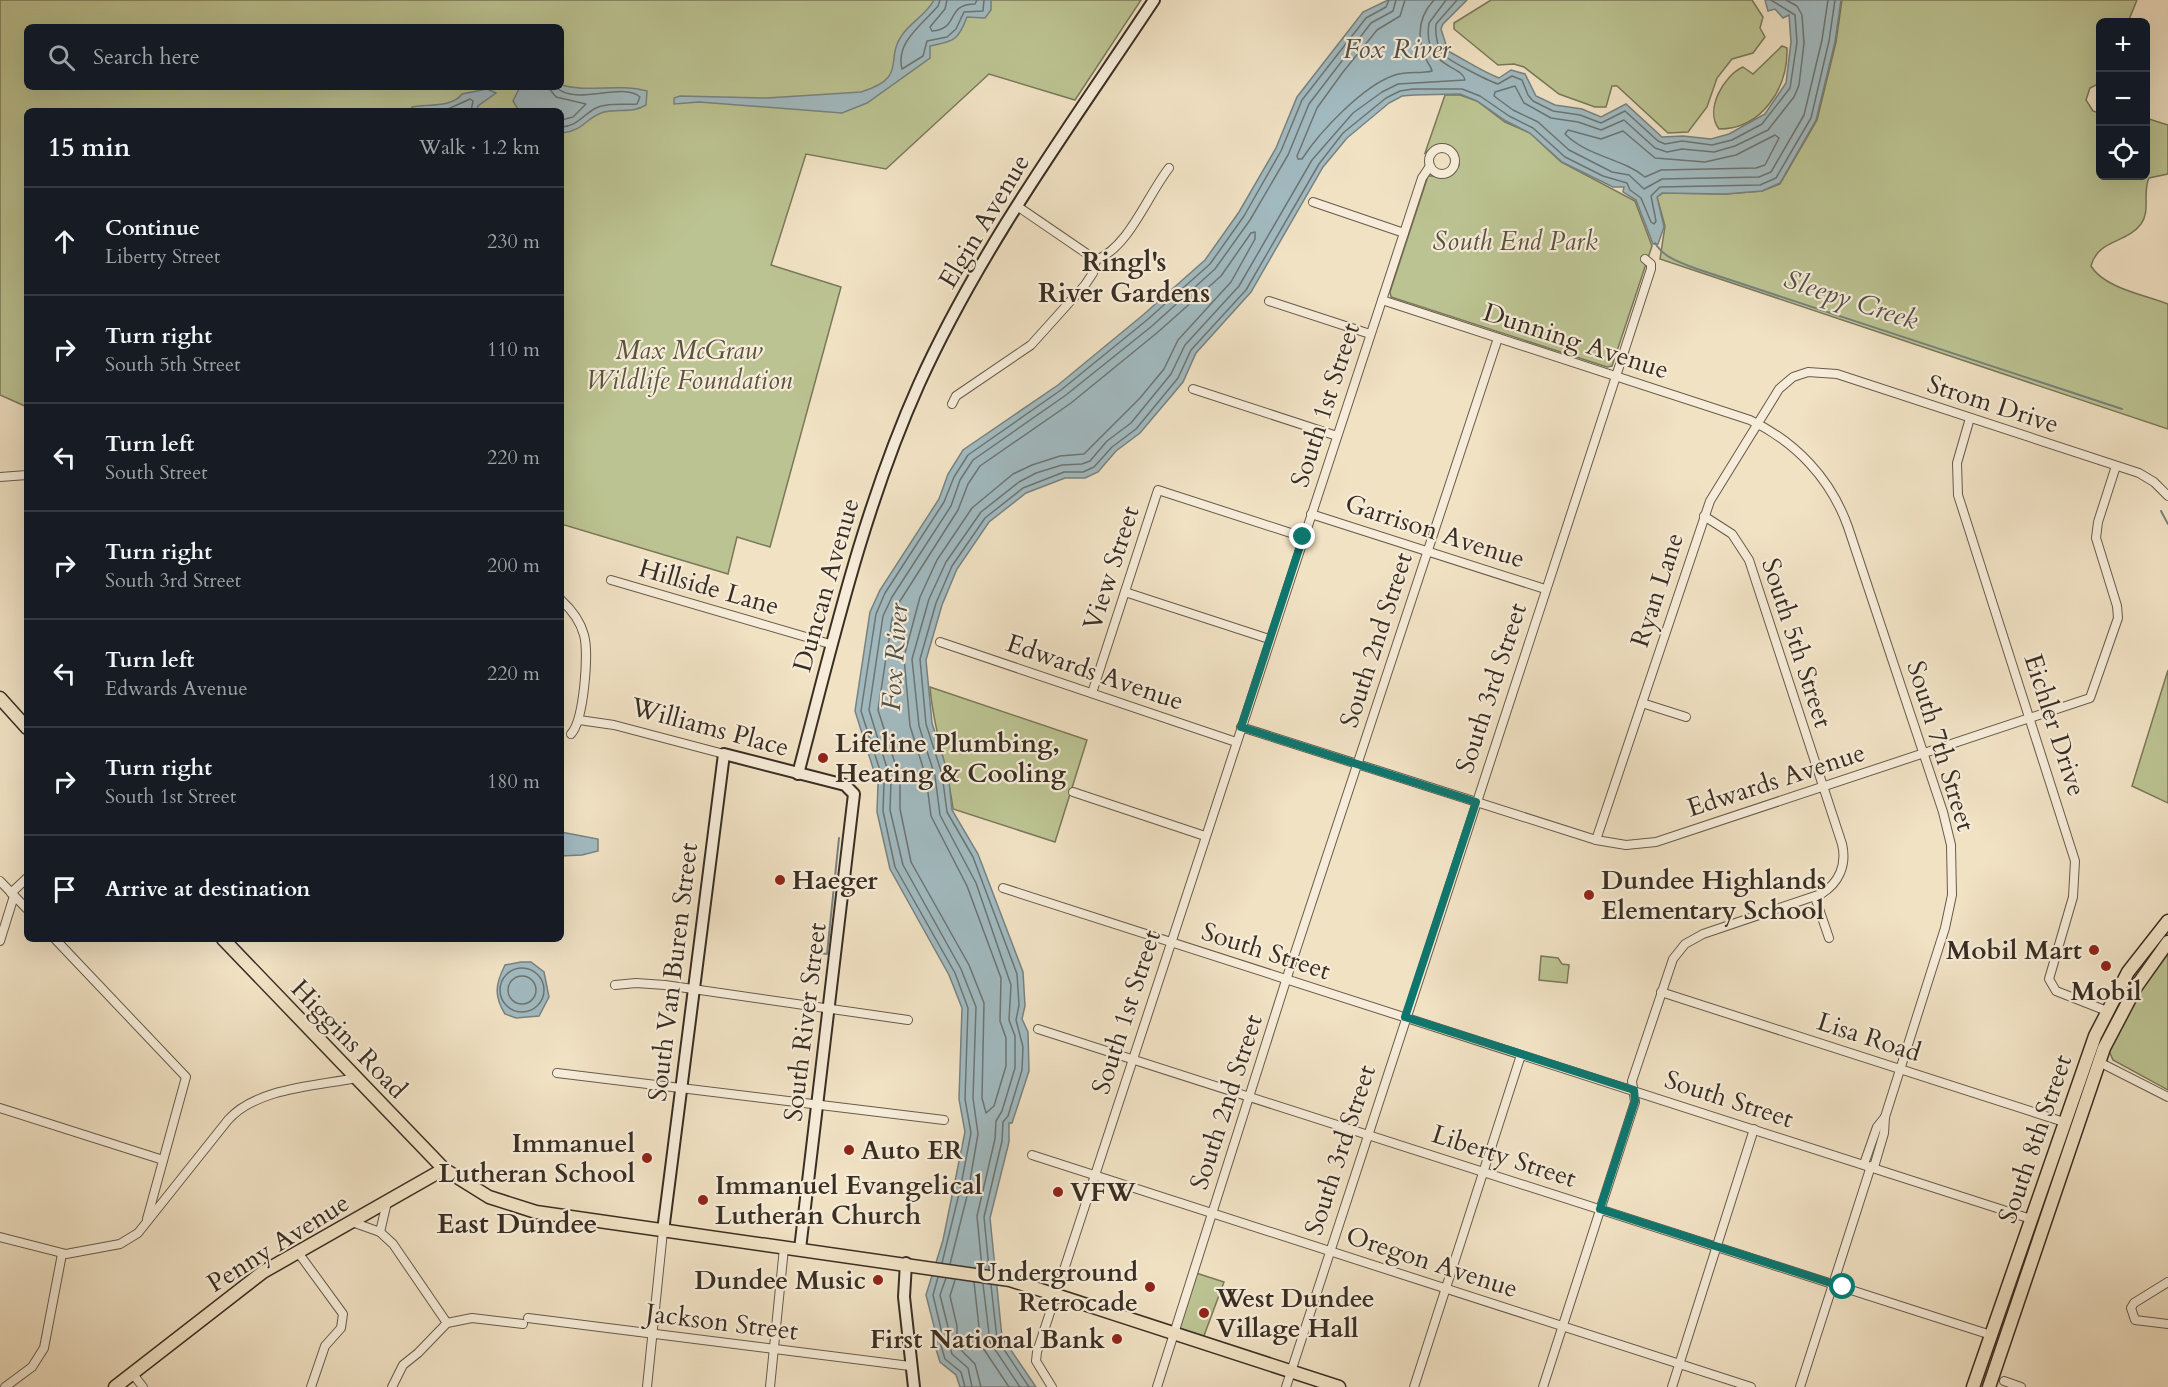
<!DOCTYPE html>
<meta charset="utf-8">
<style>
body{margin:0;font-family:Cardo,serif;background:#20242c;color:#f1f3f6}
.controls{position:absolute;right:18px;top:18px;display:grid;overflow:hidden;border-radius:9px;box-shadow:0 6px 24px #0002}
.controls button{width:54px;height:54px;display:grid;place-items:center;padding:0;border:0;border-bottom:2px solid #363941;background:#171b24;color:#f1f3f6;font:30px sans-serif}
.stop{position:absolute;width:18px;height:18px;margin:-14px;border:4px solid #0f766e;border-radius:50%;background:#fff}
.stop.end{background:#0f766e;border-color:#fff;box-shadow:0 2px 6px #0008}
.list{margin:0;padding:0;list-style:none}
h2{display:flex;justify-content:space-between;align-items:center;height:78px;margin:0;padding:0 24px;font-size:26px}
h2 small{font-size:20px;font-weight:400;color:#9ea1a6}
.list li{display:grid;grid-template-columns:39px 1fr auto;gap:18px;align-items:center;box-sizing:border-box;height:108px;padding:0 24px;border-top:2px solid #363941}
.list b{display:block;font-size:22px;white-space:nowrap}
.list p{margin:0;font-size:20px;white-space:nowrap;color:#9ea1a6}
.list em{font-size:20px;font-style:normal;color:#9ea1a6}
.icon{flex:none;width:33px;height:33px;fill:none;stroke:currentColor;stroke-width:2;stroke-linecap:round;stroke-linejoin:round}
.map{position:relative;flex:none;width:2168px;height:1387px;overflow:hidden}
.search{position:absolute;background:#171b24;box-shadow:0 6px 24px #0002;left:24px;top:24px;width:540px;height:66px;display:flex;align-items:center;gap:15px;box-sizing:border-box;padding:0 21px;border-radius:9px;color:#9ea1a6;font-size:22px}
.panel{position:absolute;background:#171b24;box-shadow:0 6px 24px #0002;left:24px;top:108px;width:540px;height:834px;border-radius:9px}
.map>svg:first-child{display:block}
.green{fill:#bcc392;stroke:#7a785a;stroke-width:1.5;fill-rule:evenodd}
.water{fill:#a1bac0;stroke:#778281;stroke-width:1.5}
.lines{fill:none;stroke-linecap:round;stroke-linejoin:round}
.shore{stroke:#6d7472;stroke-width:1.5}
.stream{stroke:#778281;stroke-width:2}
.street-casing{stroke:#675b4b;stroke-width:10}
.secondary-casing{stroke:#392e23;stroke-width:14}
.primary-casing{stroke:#392e23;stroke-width:15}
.street{stroke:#f6ecd9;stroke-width:8}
.secondary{stroke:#f6ecd9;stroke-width:10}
.primary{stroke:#f1e2c4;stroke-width:12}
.route{stroke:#0f766e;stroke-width:8}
.poi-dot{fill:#8f2418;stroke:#f6ecd9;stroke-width:2}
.labels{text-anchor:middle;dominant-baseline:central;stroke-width:4.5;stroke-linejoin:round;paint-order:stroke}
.street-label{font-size:26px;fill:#392e23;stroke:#f6ecd9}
.park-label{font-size:26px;font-style:italic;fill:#5a533f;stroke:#f6ecd9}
.poi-label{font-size:26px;font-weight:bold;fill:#392e23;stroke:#f6ecd9;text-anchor:start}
.water-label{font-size:27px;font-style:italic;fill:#53514a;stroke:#f6ecd9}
.neighbourhood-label{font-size:27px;font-weight:bold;fill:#392e23;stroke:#f6ecd9}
.quarter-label{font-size:28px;font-weight:bold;fill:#392e23;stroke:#f6ecd9}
</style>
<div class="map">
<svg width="2168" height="1387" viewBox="0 0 2168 1387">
<rect width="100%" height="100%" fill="#f1e2c4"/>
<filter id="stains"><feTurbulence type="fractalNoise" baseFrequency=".00333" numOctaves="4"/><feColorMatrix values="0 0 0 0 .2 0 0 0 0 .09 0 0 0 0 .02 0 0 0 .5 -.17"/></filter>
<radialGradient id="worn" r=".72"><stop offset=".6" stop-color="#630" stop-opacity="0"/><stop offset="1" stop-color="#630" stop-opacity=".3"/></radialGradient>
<g class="green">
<path d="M0,0h1141l-66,100 -86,-26 -103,95 -80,-15 -35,111 70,22 -71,260 -33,-10 -9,37 -167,-50v-413h-534v296l-27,-12zM27,27h534v60h-534z"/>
<polygon points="1491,0 1752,0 1763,17 1760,28 1765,37 1753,53 1732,59 1717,78 1707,107 1688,132 1668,133 1617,86 1612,86 1606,107 1595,107 1559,94 1524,67 1514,64 1498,65 1454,29 1454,23"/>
<path d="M1842,0h295l-9,22h-28v61l-10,5 -4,12 7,11 7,2v63h46v-58l22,7v49l-19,4c-7,15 2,32 -8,46 -15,20 -43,15 -50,42 13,22 54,29 77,38v125l-508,-170 5,-33 -8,-29 6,-4 62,1 37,-3 18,-7 37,-64 19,-78z"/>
<path d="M1782,46l5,2c1,40 -25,81 -68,81 -15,-19 5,-54 24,-62l10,7z"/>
<polygon points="1445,95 1460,95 1477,101 1505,122 1530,133 1561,162 1635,201 1652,246 1612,366 1607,367 1391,297 1390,292 1428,176 1449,176 1459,165 1457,154 1448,146 1437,146 1425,153"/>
<polygon points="2168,670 2168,803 2132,786"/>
<path d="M930,687l157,53 -32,102 -102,-33c-5,-43 -20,-79 -23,-122z"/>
<polygon points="2168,950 2168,1090 2113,1060 2109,1051 2138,993"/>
<polygon points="1541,956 1558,958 1562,964 1569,965 1567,983 1539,980"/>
<polygon points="1193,1272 1224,1282 1202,1341 1174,1332"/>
</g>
<g class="water">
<path d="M934,0h57v10l-6,8 -18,-1c-9,24 -13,24 -37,29v12l-63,45 -25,10 -143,-11 -25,2v-6l6,-2 87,2 94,-6c48,-15 23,-32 41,-57 9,-13 25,-21 32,-35z"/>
<path d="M1388,0h79l-24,24 -2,5 7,22c17,9 33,20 51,27l12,-8 14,4 11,22 19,9 27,4 19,8 25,-13 36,33 21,-1 28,3 18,-5 36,-20 21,-31 5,-41 -2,-27 -6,3 -8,-9 -7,2 -3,-11h76l-6,42 -19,78 -36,63 -18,8 -37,3 -63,-1 -5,4 7,30 -6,17h-5l-17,-44 -13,-8 1,-5h-11l-51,-25 -32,-29 -24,-12 -29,-20 -17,-7 -46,1 -12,1 -13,7 -42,35 -24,29 -72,125 -55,61 -13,29 -43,51 -24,18 -18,21 -13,6h-20l-39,15 -37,29 -32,47 -15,36 -16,55 6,63 16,50 4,37 26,44 45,118 2,34 -3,13 6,13 1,39 -17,52h-3v19l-19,76 12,119 34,50h-76l-4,-12 -16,-13 -6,-19 1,-13 -9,-35 17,-55 22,-108 -6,-33 3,-91 -13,-33 -59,-106 -13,-57 1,-28 -23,-73 15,-99 10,-22 59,-91 9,-25 15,-24 95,-65 85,-70 62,-55 34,-48 37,-64 21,-51 66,-85z"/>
<path d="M561,85c28,8 57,-2 86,6l-1,14c-14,9 -28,3 -42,7 -18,5 -20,19 -42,21l-1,-22h-42l-6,-10 7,-14h41z"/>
<path d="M487,89l9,4 -18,13 -1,5h-67l2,-4c15,-3 40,1 50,-13z"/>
<polygon points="561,832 598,839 598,851 582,855 561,856"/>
<path d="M521,962h10l13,10 5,25 -10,19 -23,2 -11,-4c-11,-18 -10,-29 0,-49z"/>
</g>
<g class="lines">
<g class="shore">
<path d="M940,0l-2,6c-15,18 -43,36 -36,63l21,-13 4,-15 20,-4 9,-8 8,-17 19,-1 1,-11"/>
<path d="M947,0l-2,9 -15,18 2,4c28,-2 13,-27 43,-27l2,-4"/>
<path d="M1405,0l-5,16 -23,14 -34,42 -26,36 -20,48 1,3h4c18,-28 62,-74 93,-84 12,-4 26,-1 37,-4 -1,-5 -4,-7 -6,-12 -10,-23 -8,-42 8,-59"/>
<path d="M1457,0l-21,24c-1,8 1,21 5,28 3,7 48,29 57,32l14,-8 10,4 6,15 5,6 20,10 27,4 21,8 24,-12 33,30 7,3 17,-3 30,4 20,-5 30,-16 28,-36 7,-46 -2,-27 -24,-15"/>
<polyline points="1786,0 1797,6 1802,15 1804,43 1799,85 1794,97 1768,130 1735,146 1714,152 1682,149 1667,152 1655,148 1624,120 1601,130 1578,122 1551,118 1524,103 1515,86 1495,92 1494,96 1513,110 1538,122 1569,150 1612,172 1629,175 1644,189 1662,179 1759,177 1771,172 1804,115 1822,40 1828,0"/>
<polyline points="548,87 556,97 586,104 573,117 561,120"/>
<path d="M556,87c20,20 65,-6 84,10l-3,7c-14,1 -31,-2 -43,5 -13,8 -17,17 -33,18"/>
<polyline points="423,111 448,109 470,99 473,101 471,111"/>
<path d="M1568,130l33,9 22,-8 32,27 50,4 31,-7 39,-20 4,3 -14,27 -9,3 -95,2 -16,7c-23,-19 -57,-20 -80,-43z"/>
<polygon points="1255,232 1255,239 1231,282 1178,340 1164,369 1140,398 1084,454 1060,456 1032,465 1013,474 972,508 937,560 920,597 904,657 910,726 926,777 931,816 967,886 1001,978 1000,1021 1006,1038 1006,1066 994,1106 986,1113 982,1098 984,1003 969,965 911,862 900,809 900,779 878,710 892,619 900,601 958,510 968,484 980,466 1071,403 1158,332 1221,276 1251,233"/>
<circle cx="522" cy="990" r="22"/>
<circle cx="522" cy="990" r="14"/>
<polyline points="942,1263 960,1190 971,1133 965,1099 968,1008 955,973 895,867 883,811 884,783 861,711 876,614 885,593 944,502 954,477 968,455 1061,390 1147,320 1210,264 1244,216 1281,151 1302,100 1366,18 1386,7 1389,0"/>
<polyline points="950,1264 968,1192 978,1134 973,1098 976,1007 961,969 903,865 890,810 891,781 869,710 883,616 892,597 951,506 960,480 973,460 1066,395 1152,326 1215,269 1250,220 1288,155 1309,104 1371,23 1393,11 1396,0"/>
<path d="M982,1268l-5,-52 18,-77 1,-18 6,-10 13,-43v-32l-6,-16 2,-35 -35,-102 -36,-68 -5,-39 -16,-50 -7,-67 17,-60 17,-37 35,-50 38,-30 17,-9 26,-8 20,-1 8,-3 17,-20 24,-18 40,-49 14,-29 54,-59 73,-126 41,-47 29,-21 16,-8 67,-4c-2,-15 -43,-12 -36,-57l17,-23"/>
<polyline points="989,1269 984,1217 1002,1141 1003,1122 1008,1116 1022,1070 1023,1047 1016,1020 1019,1005 1017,974 973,857 947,812 942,774 926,724 920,659 936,603 952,566 985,518 1023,488 1064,472 1083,472 1094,467 1112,447 1136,429 1178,378 1191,350 1246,290 1319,164 1343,133 1386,98 1400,91 1413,89 1462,89 1480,96 1509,116 1533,128 1565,157 1603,176 1627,183 1630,190 1641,198 1651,222 1654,224 1656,221 1651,196 1660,187 1760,185 1776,178 1811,118 1829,41 1835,0"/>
<polyline points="938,1277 933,1295 941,1329 940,1342 945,1359 961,1372 965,1387"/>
<polyline points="946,1278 940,1295 948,1327 948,1341 952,1354 968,1368 972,1387"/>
<polyline points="955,1280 950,1296 957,1326 957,1340 960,1349 975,1364 981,1387"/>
<polyline points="974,1282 981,1345 1009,1387"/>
<polyline points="983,1284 990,1342 1020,1387"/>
<polyline points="991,1285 997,1339 1029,1387"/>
</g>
<g class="stream">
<path d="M1655,243c9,15 26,20 42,26l425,140"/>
<polyline points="2161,511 2168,524"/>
<polyline points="811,952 827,954 839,838"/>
</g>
<defs>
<g id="street">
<circle cx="1442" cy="161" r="13"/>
<polyline points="1313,202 1404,233"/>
<polyline points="1017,206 1096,260"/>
<path d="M1382,300l368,120c46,22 81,59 98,107l95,285 8,33 1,50 -7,33 -60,189 -1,16 -10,34"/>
<polyline points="1269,301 1370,334"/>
<polyline points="1193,389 1337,436"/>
<path d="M952,404l4,-8 75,-51 54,-60 8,-12 3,-13c33,-13 51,-64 73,-92"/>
<polyline points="1970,418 1957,463 1958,495 2075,861 2073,897 2049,979 2056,991 2107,1011"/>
<polyline points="0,477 27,475"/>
<polyline points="1311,514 1545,589"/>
<polyline points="611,580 830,644"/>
<polyline points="1125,592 1269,639"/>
<path d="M561,600c11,10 19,20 23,35 5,18 0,85 -13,99"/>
<polyline points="940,642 1236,742"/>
<polyline points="1092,693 1158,490 1303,537"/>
<polyline points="1642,703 1686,717"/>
<polyline points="579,720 614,725 724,754"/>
<polyline points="1241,727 1596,840 1626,845 1656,842 2090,698 2118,618 2117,606 2096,538 2098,522 2116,466"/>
<polyline points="1073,792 1205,836"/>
<polyline points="1596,840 1710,501 1779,389 1793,377 1808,372 1837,374 2139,473 2154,482 2168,496"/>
<polyline points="0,881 27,909"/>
<polyline points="1003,888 2031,1219"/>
<polyline points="11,893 27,878"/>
<polyline points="1815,897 1829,938"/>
<polyline points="55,939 186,1077 147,1219"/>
<polyline points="0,941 14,896"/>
<polyline points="615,985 636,983 665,985 908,1020"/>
<polyline points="1661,992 2064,1122"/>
<polyline points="1038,1029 1991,1335"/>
<polyline points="2099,1062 2168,1097"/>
<polyline points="557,1073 944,1120"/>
<polyline points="0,1108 163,1160"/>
<polyline points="1032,1155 1751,1387"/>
<polyline points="1864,1164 1877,1127 1885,1117"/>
<polyline points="352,1222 380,1232 393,1244 447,1323"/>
<polyline points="380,1232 387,1202"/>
<path d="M0,1237l66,17 54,-10 18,-11 90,-113c28,-32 88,-34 128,-42"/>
<polyline points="297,1251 343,1314 341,1328 325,1346 311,1387"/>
<polyline points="2168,1282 2134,1303 2131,1308 2135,1320 2168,1324"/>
<polyline points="528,1318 910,1366"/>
<polyline points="132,1373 143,1387"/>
<polyline points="2004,1381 2021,1387"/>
<polyline points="5,1387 32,1367 44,1348 62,1254"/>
<polyline points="392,1387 403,1365 418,1353 447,1323 472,1318 523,1324"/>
<polyline points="647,1387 663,1231"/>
<polyline points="770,1387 784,1248"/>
<polyline points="1052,1387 1036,1361 1037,1352 1404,233 1422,178 1430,166"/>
<polyline points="1157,1387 1289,971 1498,338"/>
<polyline points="1286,1387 1651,269 1651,264 1645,259"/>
<polyline points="1414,1387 1521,1055"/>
<path d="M1543,1387l92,-285 -3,-21 41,-122 12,-15 18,-10 118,-40c18,-11 26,-29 21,-50l-93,-284 -17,-26 -28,-18"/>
<polyline points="1672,1387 1754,1129"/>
<polyline points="1800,1387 1871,1166"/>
</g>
<g id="secondary">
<path d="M798,774c35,-133 65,-265 121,-390 62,-137 152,-259 235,-384"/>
<polyline points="663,1231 724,754 845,785 854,794 800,1249"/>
<polyline points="906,1263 904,1297 914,1387"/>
</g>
<g id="primary">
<polyline points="0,698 27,728"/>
<polyline points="223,939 444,1169 489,1197 536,1212 1010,1280 1339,1387"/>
<polyline points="115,1387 263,1272 444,1169"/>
<polyline points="1973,1387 2095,1036 2128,972 2168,921"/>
<polyline points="1989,1387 2104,1048 2136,987 2168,942"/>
</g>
</defs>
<use href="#street" class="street-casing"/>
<use href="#secondary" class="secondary-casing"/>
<use href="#primary" class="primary-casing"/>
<use href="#street" class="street"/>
<use href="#secondary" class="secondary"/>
<use href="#primary" class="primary"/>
</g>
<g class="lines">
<polyline class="route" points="1303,537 1241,727 1476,802 1405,1017 1634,1090 1635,1101 1600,1209 1843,1287"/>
</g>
<g class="poi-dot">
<circle cx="823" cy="758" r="6"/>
<circle cx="780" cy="880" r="6"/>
<circle cx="1589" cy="895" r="6"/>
<circle cx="2094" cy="950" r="6"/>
<circle cx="2106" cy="966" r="6"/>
<circle cx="849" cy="1150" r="6"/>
<circle cx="647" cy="1158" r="6"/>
<circle cx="1058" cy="1192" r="6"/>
<circle cx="703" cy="1200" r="6"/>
<circle cx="878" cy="1280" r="6"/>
<circle cx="1150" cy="1287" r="6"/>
<circle cx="1204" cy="1313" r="6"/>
<circle cx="1117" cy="1339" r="6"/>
</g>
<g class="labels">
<g class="street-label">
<text transform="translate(984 221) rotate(-59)">Elgin Avenue</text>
<text transform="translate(1576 341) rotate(18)">Dunning Avenue</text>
<text transform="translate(1993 404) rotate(18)">Strom Drive</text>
<text transform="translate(1325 405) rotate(-72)">South 1st Street</text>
<text transform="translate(1435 531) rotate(18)">Garrison Avenue</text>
<text transform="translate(1111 568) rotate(-72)">View Street</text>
<text transform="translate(826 585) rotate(-74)">Duncan Avenue</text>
<text transform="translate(709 587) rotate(16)">Hillside Lane</text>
<text transform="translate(1657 590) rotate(-72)">Ryan Lane</text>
<text transform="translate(1376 640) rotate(-72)">South 2nd Street</text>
<text transform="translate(1797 643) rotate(72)">South 5th Street</text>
<text transform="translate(1095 672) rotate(19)">Edwards Avenue</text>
<text transform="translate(1491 688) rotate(-72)">South 3rd Street</text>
<text transform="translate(2055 725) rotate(72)">Eichler Drive</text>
<text transform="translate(710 727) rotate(15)">Williams Place</text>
<text transform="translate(1941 746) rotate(73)">South 7th Street</text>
<text transform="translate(1776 780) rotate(-18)">Edwards Avenue</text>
<text transform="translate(1266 951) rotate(18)">South Street</text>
<text transform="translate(673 972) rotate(-83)">South Van Buren Street</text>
<text transform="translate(1126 1012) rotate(-72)">South 1st Street</text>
<text transform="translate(805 1022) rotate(-83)">South River Street</text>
<text transform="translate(1869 1037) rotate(18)">Lisa Road</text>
<text transform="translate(349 1039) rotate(46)">Higgins Road</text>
<text transform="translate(1729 1099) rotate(18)">South Street</text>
<text transform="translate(1226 1102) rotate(-72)">South 2nd Street</text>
<text transform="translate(2035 1139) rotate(-71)">South 8th Street</text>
<text transform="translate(1340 1150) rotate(-72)">South 3rd Street</text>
<text transform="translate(1504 1156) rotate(18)">Liberty Street</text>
<text transform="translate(278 1243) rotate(-32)">Penny Avenue</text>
<text transform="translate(1432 1262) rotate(18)">Oregon Avenue</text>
<text transform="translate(722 1322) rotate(7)">Jackson Street</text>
</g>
<g class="park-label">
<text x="1515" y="241">South End Park</text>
<text x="689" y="350">Max McGraw<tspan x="689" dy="30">Wildlife Foundation</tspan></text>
</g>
<g class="poi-label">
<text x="835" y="743">Lifeline Plumbing,<tspan x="835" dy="30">Heating &amp; Cooling</tspan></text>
<text x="792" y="880">Haeger</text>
<text x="1601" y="880">Dundee Highlands<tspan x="1601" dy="30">Elementary School</tspan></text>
<text x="2082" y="950" text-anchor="end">Mobil Mart</text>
<text x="2106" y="991" text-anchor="middle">Mobil</text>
<text x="635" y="1143" text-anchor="end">Immanuel<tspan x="635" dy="30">Lutheran School</tspan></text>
<text x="861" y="1150">Auto ER</text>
<text x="715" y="1185">Immanuel Evangelical<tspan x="715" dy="30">Lutheran Church</tspan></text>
<text x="1070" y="1192">VFW</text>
<text x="1138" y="1272" text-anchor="end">Underground<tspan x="1138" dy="30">Retrocade</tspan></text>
<text x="866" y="1280" text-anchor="end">Dundee Music</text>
<text x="1216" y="1298">West Dundee<tspan x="1216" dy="30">Village Hall</tspan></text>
<text x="1105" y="1339" text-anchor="end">First National Bank</text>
</g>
<g class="water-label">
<text x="1397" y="49">Fox River</text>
<text transform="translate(1851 300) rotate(18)">Sleepy Creek</text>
<text transform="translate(895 657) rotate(-86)">Fox River</text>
</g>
<g class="neighbourhood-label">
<text x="1124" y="262">Ringl's<tspan x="1124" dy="31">River Gardens</tspan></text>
</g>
<g class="quarter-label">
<text x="517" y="1224">East Dundee</text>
</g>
</g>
<rect width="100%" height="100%" filter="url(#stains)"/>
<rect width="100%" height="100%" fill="url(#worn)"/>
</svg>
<div class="controls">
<button>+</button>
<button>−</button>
<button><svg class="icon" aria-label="locate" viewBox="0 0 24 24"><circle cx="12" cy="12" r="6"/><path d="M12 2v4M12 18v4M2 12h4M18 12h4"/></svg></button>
</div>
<div class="stop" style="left:1843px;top:1287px"></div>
<div class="stop end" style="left:1303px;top:537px"></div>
<div class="search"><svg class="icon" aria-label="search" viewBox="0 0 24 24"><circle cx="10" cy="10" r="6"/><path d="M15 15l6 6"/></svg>Search here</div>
<section class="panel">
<h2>15 min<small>Walk · 1.2 km</small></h2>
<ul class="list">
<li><svg class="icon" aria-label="ahead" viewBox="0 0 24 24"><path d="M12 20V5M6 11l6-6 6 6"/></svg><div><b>Continue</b><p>Liberty Street</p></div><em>230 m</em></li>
<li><svg class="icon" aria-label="right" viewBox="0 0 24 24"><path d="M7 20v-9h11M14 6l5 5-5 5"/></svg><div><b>Turn right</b><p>South 5th Street</p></div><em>110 m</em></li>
<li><svg class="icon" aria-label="left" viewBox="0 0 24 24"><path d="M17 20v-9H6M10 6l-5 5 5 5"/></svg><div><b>Turn left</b><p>South Street</p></div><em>220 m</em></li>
<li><svg class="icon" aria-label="right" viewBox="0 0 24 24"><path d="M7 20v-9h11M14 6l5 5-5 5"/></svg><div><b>Turn right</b><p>South 3rd Street</p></div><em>200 m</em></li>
<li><svg class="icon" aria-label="left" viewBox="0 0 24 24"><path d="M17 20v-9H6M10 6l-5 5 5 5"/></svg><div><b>Turn left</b><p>Edwards Avenue</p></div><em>220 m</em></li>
<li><svg class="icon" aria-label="right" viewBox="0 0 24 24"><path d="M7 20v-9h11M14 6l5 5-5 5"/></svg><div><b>Turn right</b><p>South 1st Street</p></div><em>180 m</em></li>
<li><svg class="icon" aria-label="arrive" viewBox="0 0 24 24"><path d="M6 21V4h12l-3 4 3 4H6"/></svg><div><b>Arrive at destination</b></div></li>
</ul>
</section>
</div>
